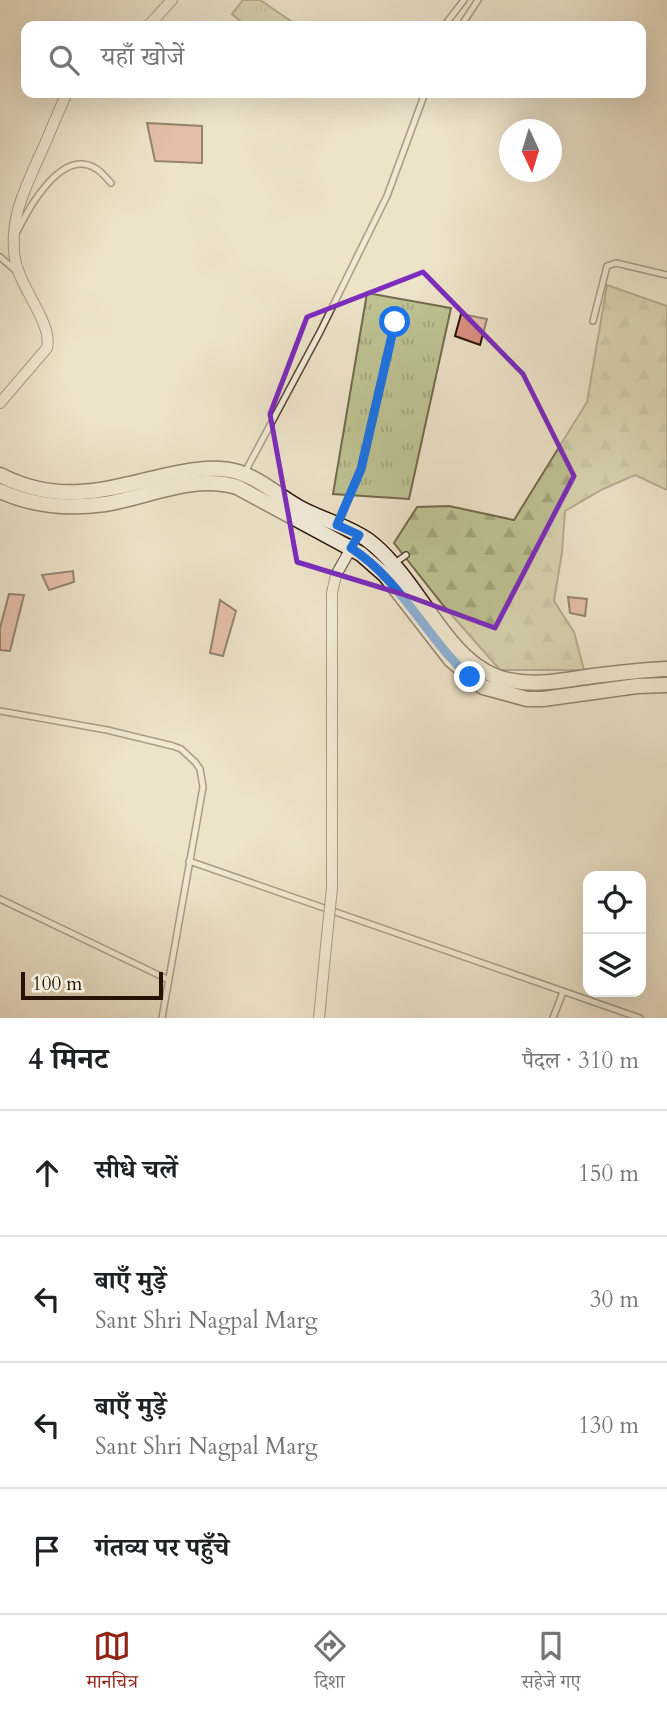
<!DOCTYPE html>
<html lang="hi">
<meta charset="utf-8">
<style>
body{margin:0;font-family:Cardo,"Noto Serif Devanagari",serif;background:#f6f6f6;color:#202124}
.controls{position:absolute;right:21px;bottom:21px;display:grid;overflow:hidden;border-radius:14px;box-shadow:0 7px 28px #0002}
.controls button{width:63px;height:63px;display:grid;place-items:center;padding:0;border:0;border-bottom:2px solid #e0e0e0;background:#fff;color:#202124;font:35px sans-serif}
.compass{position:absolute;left:499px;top:119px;width:63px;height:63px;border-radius:50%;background:#fff;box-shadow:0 7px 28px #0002;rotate:176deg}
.scale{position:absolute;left:21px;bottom:18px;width:142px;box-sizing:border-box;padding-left:7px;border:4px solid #271207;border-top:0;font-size:19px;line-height:24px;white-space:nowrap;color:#271207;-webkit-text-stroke:5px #f3eddc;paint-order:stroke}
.stop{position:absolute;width:21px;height:21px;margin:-16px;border:5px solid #1a73e8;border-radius:50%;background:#fff}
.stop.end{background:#1a73e8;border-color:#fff;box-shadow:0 2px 7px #0008}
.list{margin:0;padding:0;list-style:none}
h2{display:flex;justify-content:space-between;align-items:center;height:91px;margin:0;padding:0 28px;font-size:30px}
h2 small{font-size:23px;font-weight:400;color:#757577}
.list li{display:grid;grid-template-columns:46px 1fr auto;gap:21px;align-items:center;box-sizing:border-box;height:126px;padding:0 28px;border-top:2px solid #e0e0e0}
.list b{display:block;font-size:26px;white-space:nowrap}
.list p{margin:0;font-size:23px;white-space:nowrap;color:#757577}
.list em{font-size:23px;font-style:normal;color:#757577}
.icon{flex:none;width:38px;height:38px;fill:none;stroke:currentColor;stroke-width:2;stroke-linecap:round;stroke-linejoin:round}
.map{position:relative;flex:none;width:667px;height:1018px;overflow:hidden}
.search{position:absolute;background:#fff;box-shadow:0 7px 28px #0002;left:21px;right:21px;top:21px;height:77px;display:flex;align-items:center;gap:18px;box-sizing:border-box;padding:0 24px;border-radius:14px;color:#757577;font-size:26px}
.sheet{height:595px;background:#fff}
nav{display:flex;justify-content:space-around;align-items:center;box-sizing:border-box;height:98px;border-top:2px solid #e0e0e0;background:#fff;font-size:19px;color:#757577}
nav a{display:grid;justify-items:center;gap:4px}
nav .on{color:#8f2418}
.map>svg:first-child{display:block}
.grass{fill:url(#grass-tufts);stroke:#726a4d;stroke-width:2}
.forest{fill:url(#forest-firs);stroke:#726a4d;stroke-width:2}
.building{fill:#db9082;stroke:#271207;stroke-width:2}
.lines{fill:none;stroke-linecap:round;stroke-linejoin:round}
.lane-casing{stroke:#584638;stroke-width:8}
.street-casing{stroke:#584638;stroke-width:12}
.secondary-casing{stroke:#271207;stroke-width:17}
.lane{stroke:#f3eddc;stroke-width:5}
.street{stroke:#f3eddc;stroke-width:10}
.secondary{stroke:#f3eddc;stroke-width:14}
.street-bridge-casing{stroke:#584638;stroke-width:12;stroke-linecap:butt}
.street-bridge{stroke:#f3eddc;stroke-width:10}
.route{stroke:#1a73e8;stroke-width:9}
.marked{fill:none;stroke:#7b2cbf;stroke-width:5;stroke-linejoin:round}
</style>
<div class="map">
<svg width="667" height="1018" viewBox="0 0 667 1018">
<defs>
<pattern id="grass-tufts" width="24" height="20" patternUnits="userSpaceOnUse" patternTransform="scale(1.75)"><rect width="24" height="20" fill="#bec293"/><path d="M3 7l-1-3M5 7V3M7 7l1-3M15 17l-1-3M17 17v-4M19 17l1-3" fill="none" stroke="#a3a67d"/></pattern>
<pattern id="forest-firs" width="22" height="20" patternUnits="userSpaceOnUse" patternTransform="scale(1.75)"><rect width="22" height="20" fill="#bec293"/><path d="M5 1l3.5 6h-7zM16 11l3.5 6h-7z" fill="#a3a67d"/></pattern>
</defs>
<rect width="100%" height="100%" fill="#ede3c9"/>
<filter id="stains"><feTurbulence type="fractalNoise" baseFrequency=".00286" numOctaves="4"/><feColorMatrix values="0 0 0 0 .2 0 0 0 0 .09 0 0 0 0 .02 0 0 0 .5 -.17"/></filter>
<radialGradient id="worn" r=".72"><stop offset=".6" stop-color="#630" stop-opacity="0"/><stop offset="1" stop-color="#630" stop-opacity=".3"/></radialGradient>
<g class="grass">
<polygon points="243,0 260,0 298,26 246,26 232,14"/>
<polygon points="367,293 451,308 409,499 333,494"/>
</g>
<polygon class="forest" points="607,285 667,306 667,490 635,475 603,489 565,511 562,552 554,601 574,632 584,670 500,670 443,605 394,543 417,507 449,506 514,520 587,402"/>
<g class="building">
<polygon points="147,123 202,126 202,163 155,161"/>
<polygon points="461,314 487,319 480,345 455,336"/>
<polygon points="73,571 74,582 49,590 42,575"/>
<polygon points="9,594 24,595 10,651 0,650 0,628"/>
<polygon points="568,597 587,599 585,616 570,613"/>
<polygon points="220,600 236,611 223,656 210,653"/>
</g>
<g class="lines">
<defs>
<g id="lane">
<polyline points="444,26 464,0"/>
<polyline points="461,26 478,0"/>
<path d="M17,232c11,-23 44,-84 78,-64 6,3 11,10 16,15"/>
<polyline points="0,257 15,270"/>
<polyline points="593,321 607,266 616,263 667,275"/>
<polyline points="245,472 320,332 387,196 425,93"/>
<polyline points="338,523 361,469 395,322"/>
<polyline points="395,563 406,555"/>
<polyline points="0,711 107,730 173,746 181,749 195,762 200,769 203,787 162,1018"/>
<polyline points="189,861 640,1018"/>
<polyline points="0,899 167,979"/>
<polyline points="553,1018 563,992"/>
</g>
<g id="street">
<polyline points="148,26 172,0"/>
<path d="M0,403l47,-55c6,-25 -28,-61 -32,-89 -6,-39 9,-68 24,-102 10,-21 18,-43 28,-64"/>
<polyline points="332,888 332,593 336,575 354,543"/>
<polyline points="319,1018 327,936"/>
</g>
<g id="secondary">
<path d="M0,475c57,29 101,16 159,2 25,-6 54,-12 79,-5 23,7 43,26 64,37 21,11 48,18 67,32 8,6 16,14 23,22 34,36 61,103 112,116 31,8 59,1 89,-3 25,-3 49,-6 74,-7"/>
<path d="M0,491c33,15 70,18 105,13 44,-7 87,-30 132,-17l124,67 24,21 66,85 32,27 44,12h16l94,-13 30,-1"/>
</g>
</defs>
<use href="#lane" class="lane-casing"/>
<use href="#street" class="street-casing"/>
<use href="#secondary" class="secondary-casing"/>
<use href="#lane" class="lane"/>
<use href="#street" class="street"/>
<use href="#secondary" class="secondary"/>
<defs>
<polyline id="street-bridge" points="327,936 332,888"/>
</defs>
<use href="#street-bridge" class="street-bridge-casing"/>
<use href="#street-bridge" class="street-bridge"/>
</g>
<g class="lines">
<path class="route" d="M395,322l-34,147 -24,56 22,10 -8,13c50,32 75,90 119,129"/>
</g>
<path d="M0 0H667V1018H0ZM423,272l100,102 51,102 -79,152 -93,-34 -105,-32 -27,-148 37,-97z" fill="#ede3c9" fill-opacity=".55" fill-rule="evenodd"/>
<path class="marked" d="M423,272l100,102 51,102 -79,152 -93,-34 -105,-32 -27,-148 37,-97z"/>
<rect width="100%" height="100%" filter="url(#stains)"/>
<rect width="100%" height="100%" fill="url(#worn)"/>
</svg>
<div class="controls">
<button><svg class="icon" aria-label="locate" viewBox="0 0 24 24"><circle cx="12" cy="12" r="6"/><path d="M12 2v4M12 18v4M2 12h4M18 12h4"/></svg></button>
<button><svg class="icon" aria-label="layers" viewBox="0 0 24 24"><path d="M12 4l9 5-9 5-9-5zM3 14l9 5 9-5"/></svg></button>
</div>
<svg class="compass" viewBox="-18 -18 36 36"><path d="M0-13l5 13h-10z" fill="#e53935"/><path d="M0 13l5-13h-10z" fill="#757577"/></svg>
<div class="scale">100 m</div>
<div class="stop" style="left:395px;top:322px"></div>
<div class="stop end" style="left:470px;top:677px"></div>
<div class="search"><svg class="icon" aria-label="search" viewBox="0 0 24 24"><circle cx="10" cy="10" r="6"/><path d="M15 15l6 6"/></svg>यहाँ खोजें</div>
</div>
<section class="sheet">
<h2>4 मिनट<small>पैदल · 310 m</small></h2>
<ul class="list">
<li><svg class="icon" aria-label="ahead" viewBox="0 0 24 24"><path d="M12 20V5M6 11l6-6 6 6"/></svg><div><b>सीधे चलें</b></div><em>150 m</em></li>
<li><svg class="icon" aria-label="left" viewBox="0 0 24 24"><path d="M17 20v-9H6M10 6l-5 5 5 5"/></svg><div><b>बाएँ मुड़ें</b><p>Sant Shri Nagpal Marg</p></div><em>30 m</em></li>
<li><svg class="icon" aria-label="left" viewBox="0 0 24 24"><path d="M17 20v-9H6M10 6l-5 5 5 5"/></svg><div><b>बाएँ मुड़ें</b><p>Sant Shri Nagpal Marg</p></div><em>130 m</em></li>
<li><svg class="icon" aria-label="arrive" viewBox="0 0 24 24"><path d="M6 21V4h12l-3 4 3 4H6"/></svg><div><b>गंतव्य पर पहुँचे</b></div></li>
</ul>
</section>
<nav>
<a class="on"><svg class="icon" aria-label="map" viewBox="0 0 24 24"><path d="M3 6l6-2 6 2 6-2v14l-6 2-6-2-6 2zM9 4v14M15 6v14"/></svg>मानचित्र</a>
<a><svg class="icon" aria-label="directions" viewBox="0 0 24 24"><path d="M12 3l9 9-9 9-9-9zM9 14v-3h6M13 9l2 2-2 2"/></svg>दिशा</a>
<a><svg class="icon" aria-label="saved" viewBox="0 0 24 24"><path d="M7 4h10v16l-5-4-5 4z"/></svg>सहेजे गए</a>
</nav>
